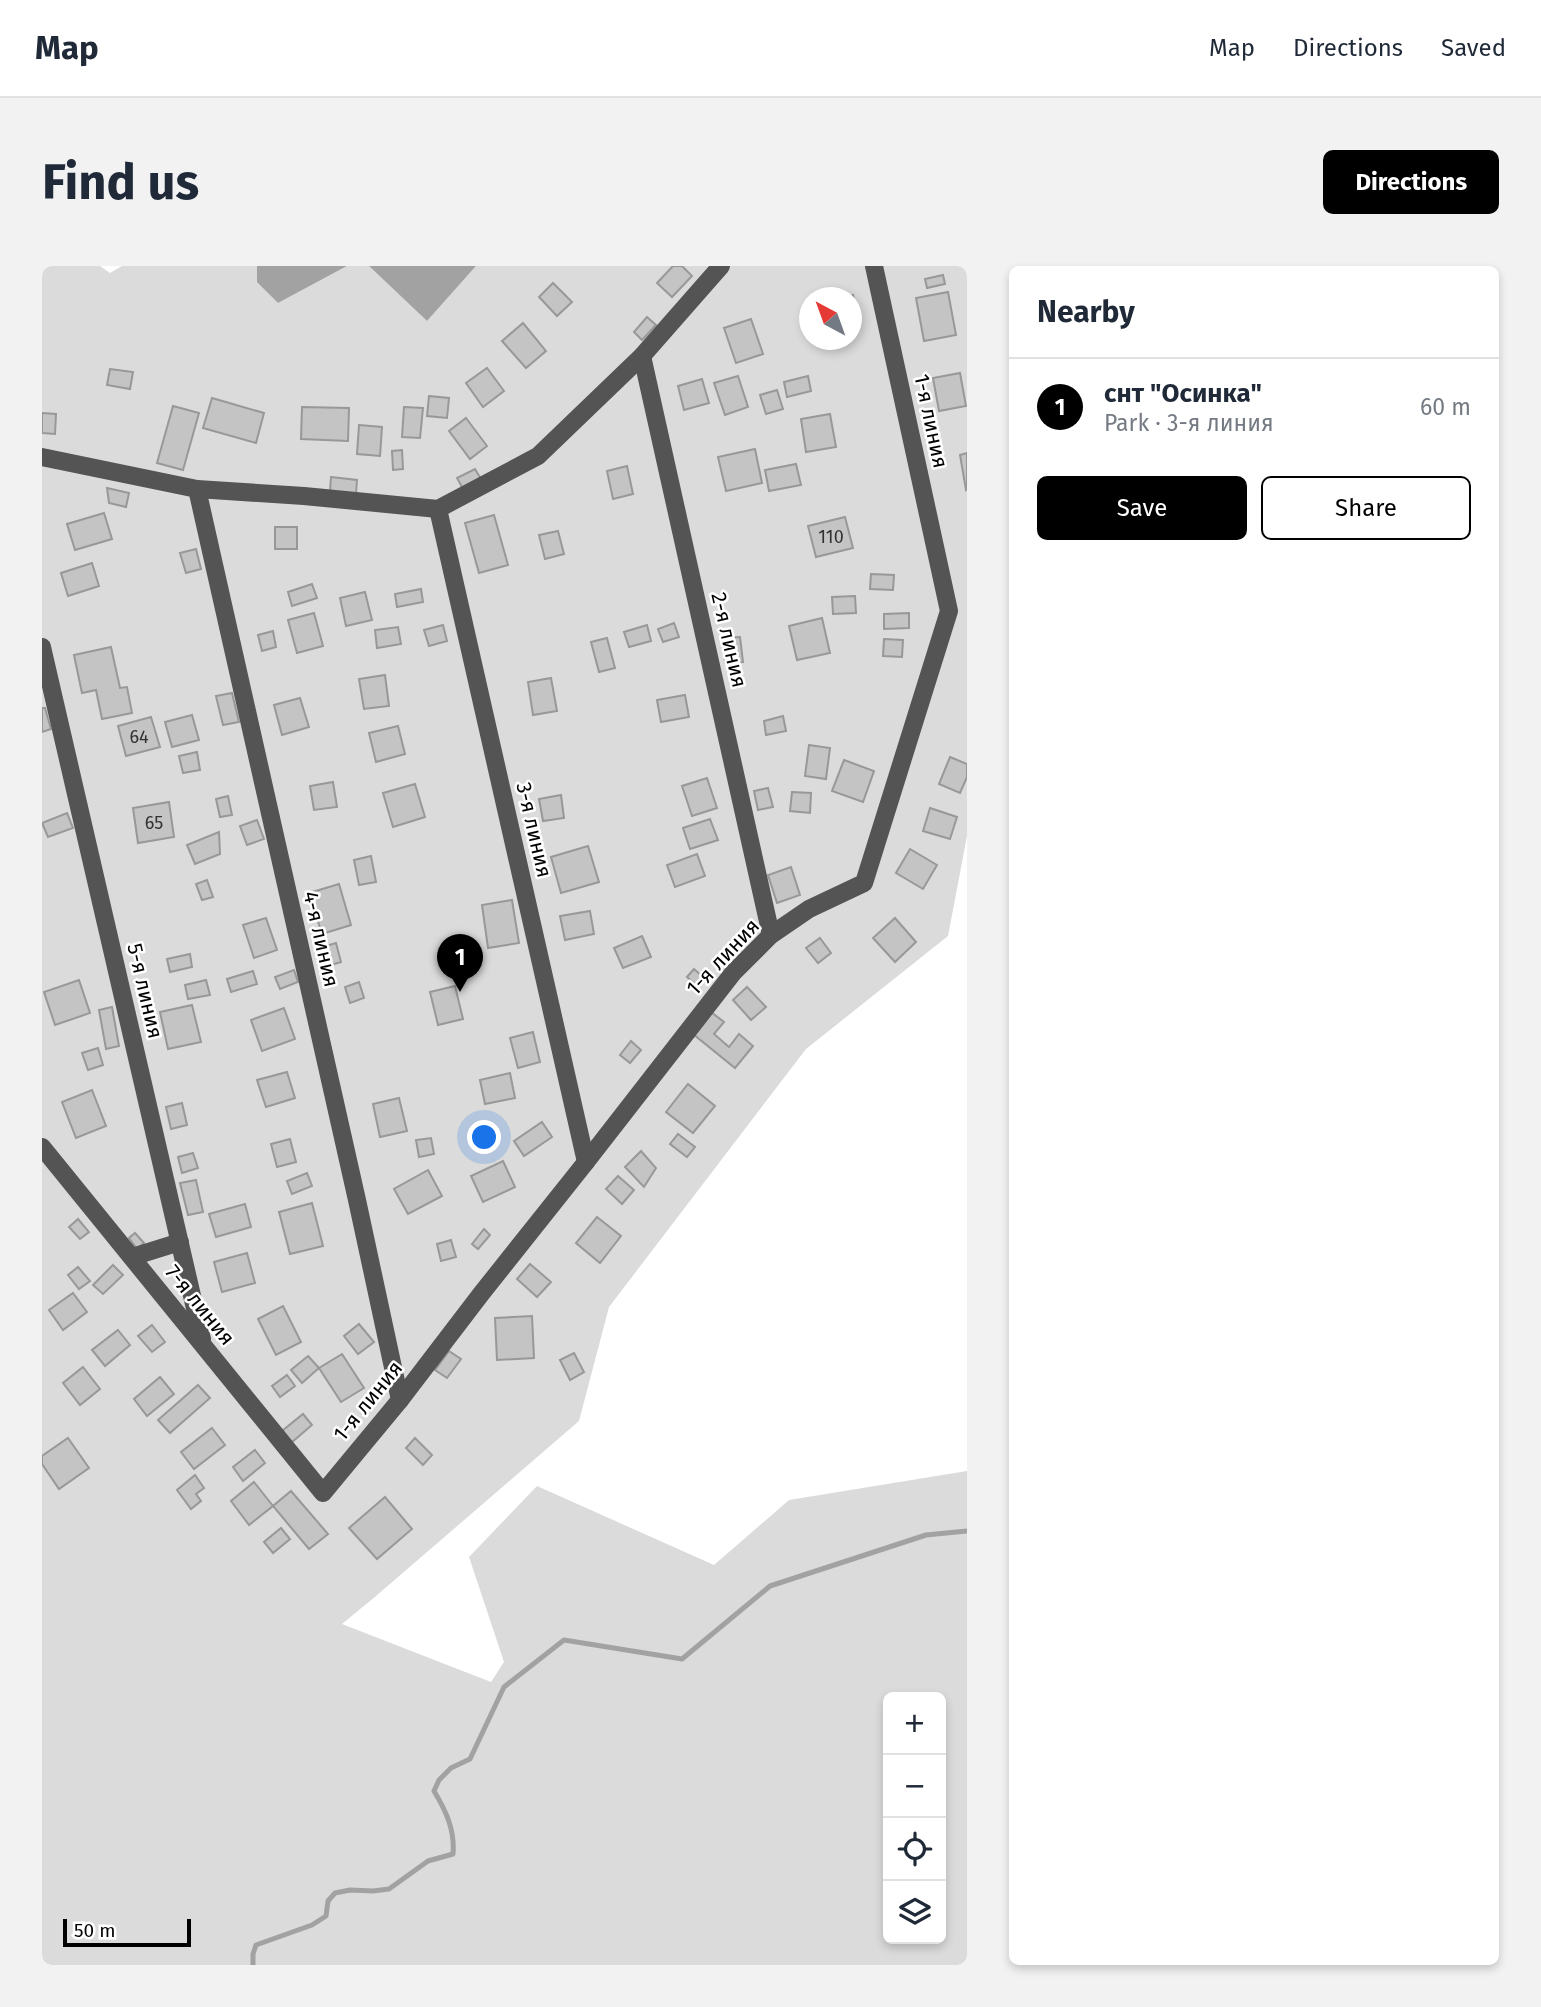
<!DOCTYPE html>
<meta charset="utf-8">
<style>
body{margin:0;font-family:"Fira Sans",sans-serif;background:#f2f2f3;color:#1f2937}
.controls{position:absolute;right:21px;bottom:21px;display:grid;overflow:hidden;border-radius:10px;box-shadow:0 4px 10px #0003}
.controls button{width:63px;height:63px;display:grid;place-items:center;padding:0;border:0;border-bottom:2px solid #e0e1e3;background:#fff;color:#1f2937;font:35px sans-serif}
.compass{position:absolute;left:757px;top:21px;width:63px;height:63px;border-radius:50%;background:#fff;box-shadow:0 4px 10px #0003;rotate:319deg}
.scale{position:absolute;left:21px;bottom:18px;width:128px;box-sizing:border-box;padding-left:7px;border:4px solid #000;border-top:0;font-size:19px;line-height:24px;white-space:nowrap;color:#000;-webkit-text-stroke:5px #fff;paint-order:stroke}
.you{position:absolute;left:443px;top:872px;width:24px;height:24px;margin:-18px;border:5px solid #fff;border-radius:50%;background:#1a73e8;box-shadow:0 0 0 10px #1a73e833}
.badge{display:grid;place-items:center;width:46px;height:46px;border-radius:50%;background:#000;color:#fff;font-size:23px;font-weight:700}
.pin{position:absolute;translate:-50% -58px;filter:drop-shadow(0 2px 4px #0008)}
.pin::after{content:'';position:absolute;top:37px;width:24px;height:21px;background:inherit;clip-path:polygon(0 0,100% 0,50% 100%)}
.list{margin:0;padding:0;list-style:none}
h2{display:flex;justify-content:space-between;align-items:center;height:91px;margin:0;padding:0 28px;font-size:30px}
h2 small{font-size:23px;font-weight:400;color:#747a83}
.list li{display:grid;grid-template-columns:46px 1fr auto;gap:21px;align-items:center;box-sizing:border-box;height:98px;padding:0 28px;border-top:2px solid #e0e1e3}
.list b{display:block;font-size:26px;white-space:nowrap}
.list p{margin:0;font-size:23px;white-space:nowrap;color:#747a83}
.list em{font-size:23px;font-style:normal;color:#747a83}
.actions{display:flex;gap:14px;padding:21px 28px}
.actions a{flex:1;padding:16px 0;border:2px solid #000;border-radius:10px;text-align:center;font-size:24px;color:#000}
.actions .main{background:#000;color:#fff}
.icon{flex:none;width:38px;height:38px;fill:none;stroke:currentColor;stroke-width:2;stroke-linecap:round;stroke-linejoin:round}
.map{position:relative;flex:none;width:925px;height:1699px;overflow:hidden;border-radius:10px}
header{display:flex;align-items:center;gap:42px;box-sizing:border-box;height:98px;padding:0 35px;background:#fff;border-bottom:2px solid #e0e1e3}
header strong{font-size:33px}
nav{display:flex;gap:38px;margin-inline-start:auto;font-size:24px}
.intro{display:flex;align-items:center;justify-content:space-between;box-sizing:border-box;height:168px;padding:0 42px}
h1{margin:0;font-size:49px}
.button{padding:18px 32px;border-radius:10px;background:#000;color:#fff;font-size:24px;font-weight:700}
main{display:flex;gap:42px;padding:0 42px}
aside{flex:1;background:#fff;border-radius:10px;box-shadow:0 4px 10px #0003}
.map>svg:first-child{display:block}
.green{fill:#dbdbdb;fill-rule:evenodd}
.water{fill:#a2a2a2}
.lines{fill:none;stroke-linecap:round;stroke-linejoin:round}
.stream{stroke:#a2a2a2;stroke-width:5}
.building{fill:#c4c4c4;stroke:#989898;stroke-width:2}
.minor{stroke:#545454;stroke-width:18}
.labels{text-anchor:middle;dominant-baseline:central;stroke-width:5;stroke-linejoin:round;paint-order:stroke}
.number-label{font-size:18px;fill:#313131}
.street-label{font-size:21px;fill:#000;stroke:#fff}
</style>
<header>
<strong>Map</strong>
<nav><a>Map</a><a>Directions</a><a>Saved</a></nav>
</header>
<div class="intro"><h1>Find us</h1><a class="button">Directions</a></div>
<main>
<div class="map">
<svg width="925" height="1699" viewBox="0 0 925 1699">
<rect width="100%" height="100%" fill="#fff"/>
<path class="green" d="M0,0h58l10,7 12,-7h135l1,16 20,21 69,-37h22l58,55 49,-55h491v570l-19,100 -142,113 -197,258 -30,114 -203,175 -34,28 149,58 13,-20 -35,-105 68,-71 177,79 75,-65 178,-29v494h-925zM768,32h42v42h-42zM846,1431h53v242h-53z"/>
<g class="water">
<polygon points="215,0 305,0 236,37 215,16"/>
<polygon points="327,0 434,0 385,55"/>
</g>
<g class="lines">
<path class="stream" d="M211,1699v-11l3,-9 56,-20 14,-9 2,-15 7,-8 15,-3 23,1 16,-2 39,-28 25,-7c2,-24 -7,-43 -19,-63l5,-11 12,-12 19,-9 34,-72 60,-47 118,19 88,-73 156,-51 41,-4"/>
</g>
<g class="building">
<polygon points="631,0 640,0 650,10 630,31 615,17"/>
<polygon points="901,9 903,18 885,22 883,13"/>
<polygon points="511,17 530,36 515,50 497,31"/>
<polygon points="906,26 914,69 882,75 874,32"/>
<polygon points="811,29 815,48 810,49 810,32 798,32"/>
<polygon points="605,51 614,59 600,74 592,66"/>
<polygon points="709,53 721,88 694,97 682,62"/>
<polygon points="481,57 504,85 484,102 460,75"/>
<polygon points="445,102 462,125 441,141 424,117"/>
<polygon points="68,103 91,106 88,123 65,119"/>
<polygon points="918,107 924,140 897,145 891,112"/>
<polygon points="696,110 706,141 683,149 672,117"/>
<polygon points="766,110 769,125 745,131 742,116"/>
<polygon points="660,113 667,137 642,144 636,120"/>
<polygon points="735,124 741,143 724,148 718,129"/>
<polygon points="387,130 407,132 405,152 385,150"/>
<polygon points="170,132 222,147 214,177 161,162"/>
<polygon points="131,140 157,147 141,204 115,197"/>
<polygon points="260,141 307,142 306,175 259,173"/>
<polygon points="362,141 381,142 378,172 360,171"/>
<polygon points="0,147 14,148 13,168 0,167"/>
<polygon points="788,148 794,181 764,186 759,153"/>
<polygon points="424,152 445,180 428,193 407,165"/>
<polygon points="317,159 340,161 338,190 315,188"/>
<polygon points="713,183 720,217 684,225 676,191"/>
<polygon points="360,184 361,203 351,204 350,185"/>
<polygon points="925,187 925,223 924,224 918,189"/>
<polygon points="754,198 759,219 727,225 723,204"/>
<polygon points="585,200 591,228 571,233 565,205"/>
<polygon points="433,203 439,213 421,223 415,212"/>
<polygon points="289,211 315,214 314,228 288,225"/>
<polygon points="65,222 87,227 84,241 67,237"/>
<polygon points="62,247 70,273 33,284 25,258"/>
<polygon points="452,249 466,299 437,307 423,257"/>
<polygon points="803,251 811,282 774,291 766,260"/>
<rect x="233" y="261" width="22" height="22"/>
<polygon points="516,265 522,288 503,293 497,269"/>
<polygon points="154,283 159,303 144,307 138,287"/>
<polygon points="50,297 57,320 26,330 19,307"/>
<polygon points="829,308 852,309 851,324 828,323"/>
<polygon points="270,318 275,332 250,340 246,326"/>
<polygon points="379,323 381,336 355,341 353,328"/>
<polygon points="323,326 330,354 304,360 298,332"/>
<polygon points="813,330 814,347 791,348 790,331"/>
<polygon points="272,347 281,380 255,387 246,354"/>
<polygon points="867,347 867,362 842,363 842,348"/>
<polygon points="780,352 788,387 755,394 747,360"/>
<polygon points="632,357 637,371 621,376 616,363"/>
<polygon points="401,359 405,375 387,380 382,364"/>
<polygon points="605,359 609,375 587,381 582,366"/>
<polygon points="356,361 359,378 335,382 333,364"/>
<polygon points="231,365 234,381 220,385 216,369"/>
<polygon points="698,371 701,396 683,397 681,372"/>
<polygon points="565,372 573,402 557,406 549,376"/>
<polygon points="842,373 861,374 860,391 841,390"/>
<polygon points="69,381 78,422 85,421 90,447 60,453 54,424 40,427 32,389"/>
<polygon points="343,409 347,440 322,443 317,413"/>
<polygon points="509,412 515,445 491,449 486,416"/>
<polygon points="190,427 197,456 181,459 174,430"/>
<polygon points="643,429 647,451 619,456 615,434"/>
<polygon points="258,432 267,461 240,469 232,439"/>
<polygon points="0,442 3,442 9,463 0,466"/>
<polygon points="150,449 157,474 130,481 123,456"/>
<polygon points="741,450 744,465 724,469 722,455"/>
<polygon points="109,451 118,481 84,490 76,460"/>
<polygon points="356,460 363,488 334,496 327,467"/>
<polygon points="767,479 788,482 784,513 763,510"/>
<polygon points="155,486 158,504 141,507 137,490"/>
<polygon points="908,491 925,498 925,511 918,527 897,518"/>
<polygon points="802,494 832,505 821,536 790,525"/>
<polygon points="665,512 675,542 650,550 640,520"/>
<polygon points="291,516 295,541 272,544 268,520"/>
<polygon points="373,518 383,551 351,561 341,527"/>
<polygon points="726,522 731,541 716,544 712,525"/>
<polygon points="750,526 769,527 768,547 748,545"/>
<polygon points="519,529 522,552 501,555 497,533"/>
<polygon points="186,530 190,549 178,551 174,533"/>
<polygon points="127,536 132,571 96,577 91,542"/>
<polygon points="888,542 915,551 908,573 881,565"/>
<polygon points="25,547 31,562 6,571 0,557"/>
<polygon points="668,553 676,574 648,583 641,562"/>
<polygon points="215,554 222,573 205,579 198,560"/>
<polygon points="177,566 178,588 153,598 145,579"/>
<polygon points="546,580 557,616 519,627 509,591"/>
<polygon points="868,583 895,599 881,623 854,607"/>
<polygon points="655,588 663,610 633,621 625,599"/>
<polygon points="329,590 334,616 317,619 312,594"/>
<polygon points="749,601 758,629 735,637 726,609"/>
<polygon points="165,614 171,631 160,634 154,618"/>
<polygon points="297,618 309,659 280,668 267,627"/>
<polygon points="470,634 477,677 446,682 440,639"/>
<polygon points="548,645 552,668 523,674 518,650"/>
<polygon points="224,652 235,684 212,692 201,659"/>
<polygon points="853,652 874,676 853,696 831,672"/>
<polygon points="600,670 609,691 581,702 572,682"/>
<polygon points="778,672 789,687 776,697 764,682"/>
<polygon points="294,677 299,696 279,702 274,683"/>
<polygon points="148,688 150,701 128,706 125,693"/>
<polygon points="652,703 661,711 654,719 645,711"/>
<polygon points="252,704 256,716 238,723 233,711"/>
<polygon points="211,705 215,718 189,726 185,713"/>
<polygon points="37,714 48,747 13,759 2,726"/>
<polygon points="164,714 168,729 146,733 143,719"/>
<polygon points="317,716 322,732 308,737 303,721"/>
<polygon points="413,720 421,753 396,759 388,726"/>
<polygon points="705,721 724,741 709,754 691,734"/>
<polygon points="150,739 159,776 126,783 118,746"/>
<polygon points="70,741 77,780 64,783 57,744"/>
<polygon points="242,742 253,773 220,785 209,754"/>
<polygon points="669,746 682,756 672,768 687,781 697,768 711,780 693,802 651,768"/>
<polygon points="491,766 498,796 476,802 468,772"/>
<polygon points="589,775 599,784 588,797 578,789"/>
<polygon points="56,782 61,799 46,804 40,787"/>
<polygon points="245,806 253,832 224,841 215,814"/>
<polygon points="468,807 473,832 443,838 438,814"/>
<polygon points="646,818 673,840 651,867 624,846"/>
<polygon points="50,824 64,860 34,872 20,836"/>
<polygon points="357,832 365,865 338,871 331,838"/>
<polygon points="140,837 145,859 129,863 124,841"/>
<polygon points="500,856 510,871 482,890 472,875"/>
<polygon points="636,868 653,881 645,891 628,878"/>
<polygon points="389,872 392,888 377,891 374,874"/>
<polygon points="248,873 254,896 235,901 229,878"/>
<polygon points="599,885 614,902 602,921 583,901"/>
<polygon points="151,887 156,902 140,907 136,891"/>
<polygon points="461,895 473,921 441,936 429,910"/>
<polygon points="386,904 400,930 366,948 352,923"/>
<polygon points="265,907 270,920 250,928 245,915"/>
<polygon points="576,910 592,924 580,938 564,923"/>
<polygon points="154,914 161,946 146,949 138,917"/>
<polygon points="270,937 281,980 248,988 237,946"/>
<polygon points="203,938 209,961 174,971 167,948"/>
<polygon points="555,951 579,970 558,997 534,977"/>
<polygon points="36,953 47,966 38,973 27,961"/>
<polygon points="442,963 448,969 436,983 430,978"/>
<polygon points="93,967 102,977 95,983 87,972"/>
<polygon points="409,974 414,991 399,995 395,978"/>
<polygon points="205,987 213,1017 180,1026 172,996"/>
<polygon points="488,998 509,1016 495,1031 475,1013"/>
<polygon points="71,999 81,1009 61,1028 51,1019"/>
<polygon points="36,1001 48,1015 37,1023 26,1009"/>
<polygon points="31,1027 45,1046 21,1064 7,1044"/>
<polygon points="241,1040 259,1076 234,1089 216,1053"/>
<polygon points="490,1050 492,1092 455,1094 453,1052"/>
<polygon points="317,1058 332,1076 316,1088 302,1070"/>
<polygon points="110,1059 123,1076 110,1086 96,1070"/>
<polygon points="76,1064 88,1079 63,1100 50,1084"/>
<polygon points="407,1085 419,1093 405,1112 393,1104"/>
<polygon points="532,1087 542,1106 528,1114 518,1094"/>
<polygon points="300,1088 322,1122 299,1136 277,1102"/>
<polygon points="266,1090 277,1102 260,1117 249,1104"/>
<polygon points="41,1101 58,1123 38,1139 21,1117"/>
<polygon points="245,1109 253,1120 238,1131 230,1120"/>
<polygon points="118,1111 132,1128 105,1150 92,1133"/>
<polygon points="156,1119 168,1132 128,1167 116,1154"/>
<polygon points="261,1148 270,1159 249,1177 240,1165"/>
<polygon points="170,1162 183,1179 152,1203 139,1186"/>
<polygon points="26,1172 47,1202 17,1223 0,1198 0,1190"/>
<polygon points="373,1172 390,1189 381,1199 364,1182"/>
<polygon points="213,1184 223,1197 201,1215 191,1201"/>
<polygon points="153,1209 162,1222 154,1228 159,1235 149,1243 135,1224"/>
<polygon points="212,1216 231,1240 207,1259 189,1235"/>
<polygon points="249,1225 286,1268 267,1283 231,1240"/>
<polygon points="343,1231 370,1263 335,1293 307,1262"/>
<polygon points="239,1262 248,1273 231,1287 222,1276"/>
</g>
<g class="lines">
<g class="minor">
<polyline points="600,90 729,669"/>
<polyline points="0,191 155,223 262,230 396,243 496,190 600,90 679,0"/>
<polyline points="155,223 315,934 358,1134"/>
<polyline points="396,243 544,896"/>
<polyline points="0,381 160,1073"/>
<polyline points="0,881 281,1227 358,1134 439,1028 544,896 691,707 729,669 767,643 822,617 907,345 832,0"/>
<polyline points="90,991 138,976"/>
</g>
</g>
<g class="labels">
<g class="number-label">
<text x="789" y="271">110</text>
<text x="97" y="471">64</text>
<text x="112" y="557">65</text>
</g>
<g class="street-label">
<text transform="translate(889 155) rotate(78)">1-я линия</text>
<text transform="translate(687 374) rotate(77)">2-я линия</text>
<text transform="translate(492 564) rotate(77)">3-я линия</text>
<text transform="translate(279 673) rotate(77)">4-я линия</text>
<text transform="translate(681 691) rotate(-47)">1-я линия</text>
<text transform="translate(103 725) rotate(77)">5-я линия</text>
<text transform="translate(158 1039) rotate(51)">7-я линия</text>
<text transform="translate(326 1135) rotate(-51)">1-я линия</text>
</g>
</g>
</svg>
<div class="controls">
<button>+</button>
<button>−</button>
<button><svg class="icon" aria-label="locate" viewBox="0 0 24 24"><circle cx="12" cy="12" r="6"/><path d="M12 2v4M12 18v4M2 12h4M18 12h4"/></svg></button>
<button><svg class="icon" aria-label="layers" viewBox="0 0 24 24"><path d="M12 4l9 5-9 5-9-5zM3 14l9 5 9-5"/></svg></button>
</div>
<svg class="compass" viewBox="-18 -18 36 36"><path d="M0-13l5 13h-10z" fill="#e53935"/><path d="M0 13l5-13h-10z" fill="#747a83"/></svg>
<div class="scale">50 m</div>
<div class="you"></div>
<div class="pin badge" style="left:418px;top:726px">1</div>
</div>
<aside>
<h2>Nearby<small></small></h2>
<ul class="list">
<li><span class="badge">1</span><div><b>снт &quot;Осинка&quot;</b><p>Park · 3-я линия</p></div><em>60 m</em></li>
</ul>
<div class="actions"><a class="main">Save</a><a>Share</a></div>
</aside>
</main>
